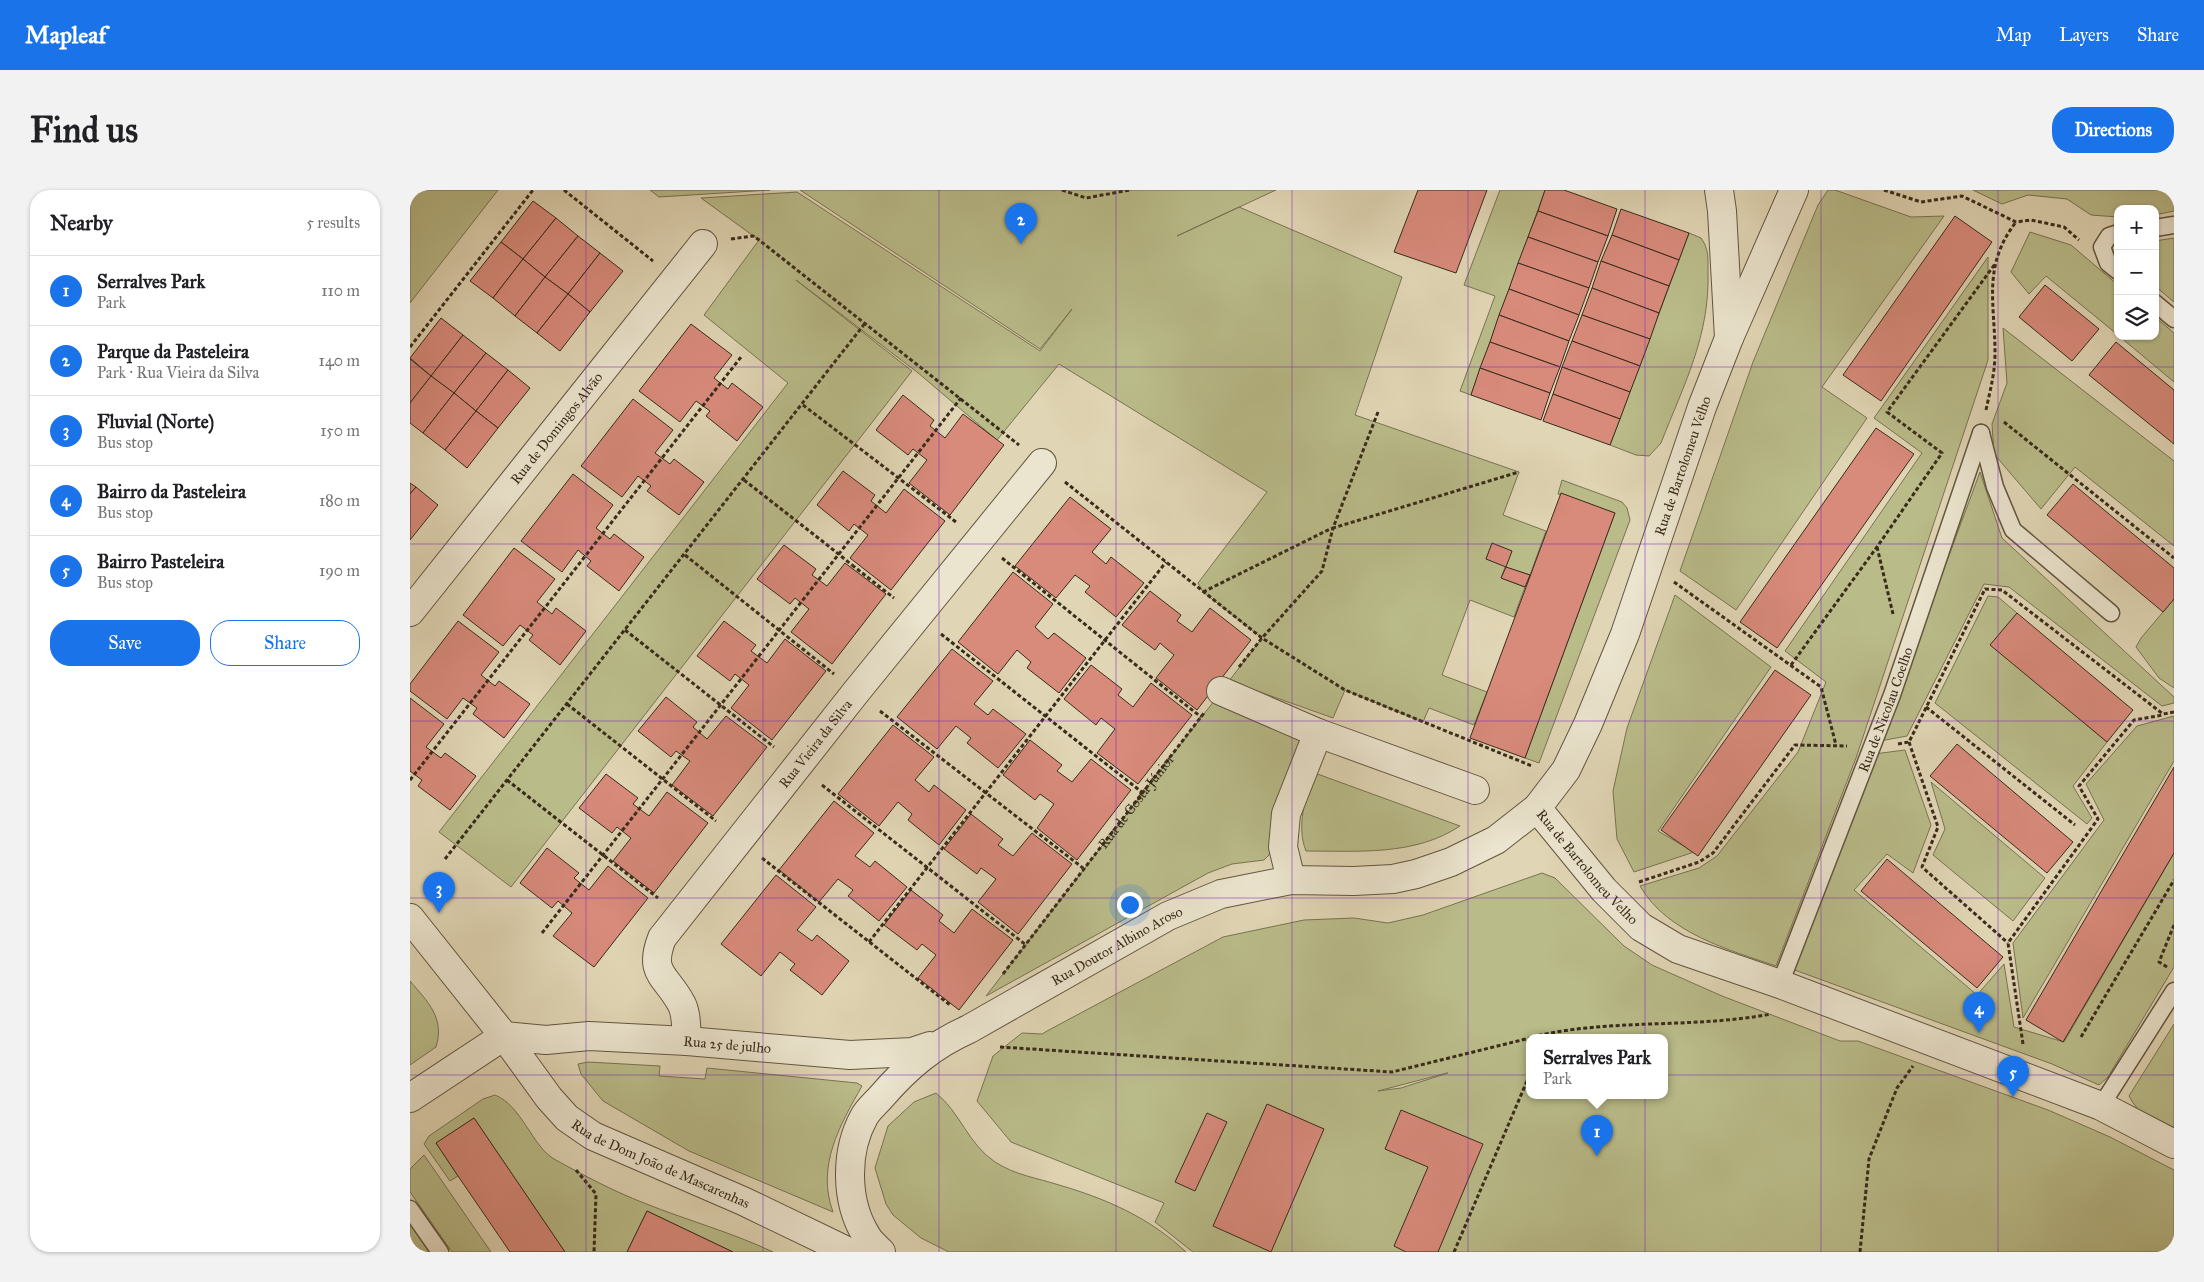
<!DOCTYPE html>
<meta charset="utf-8">
<style>
body{margin:0;font-family:"IM FELL Great Primer",serif;background:#f2f2f2;color:#202124}
.controls{position:absolute;right:15px;top:15px;display:grid;overflow:hidden;border-radius:10px;box-shadow:0 1px 4px #0004}
.controls button{width:45px;height:45px;display:grid;place-items:center;padding:0;border:0;border-bottom:1px solid #e0e0e0;background:#fff;color:#202124;font:25px sans-serif}
.you{position:absolute;left:719px;top:714px;width:18px;height:18px;margin:-12px;border:4px solid #fff;border-radius:50%;background:#1a73e8;box-shadow:0 0 0 8px #1a73e833}
.badge{display:grid;place-items:center;width:32px;height:32px;border-radius:50%;background:#1a73e8;color:#fff;font-size:16px;font-weight:700}
.pin{position:absolute;translate:-50% -41px;filter:drop-shadow(0 1px 2px #0008)}
.pin::after{content:'';position:absolute;top:26px;width:18px;height:15px;background:inherit;clip-path:polygon(0 0,100% 0,50% 100%)}
.popup{position:absolute;left:1116px;top:844px;width:142px;height:65px;box-sizing:border-box;display:grid;place-content:center;border-radius:10px;background:#fff;filter:drop-shadow(0 1px 4px #0005);font-size:16px;white-space:nowrap;color:#757577}
.popup b{font-size:19px;color:#202124}
.popup::after{content:'';position:absolute;left:50%;top:100%;margin-left:-10px;border:10px solid transparent;border-top-color:#fff}
.list{margin:0;padding:0;list-style:none}
h2{display:flex;justify-content:space-between;align-items:center;height:65px;margin:0;padding:0 20px;font-size:21px}
h2 small{font-size:16px;font-weight:400;color:#757577}
.list li{display:grid;grid-template-columns:32px 1fr auto;gap:15px;align-items:center;box-sizing:border-box;height:70px;padding:0 20px;border-top:1px solid #e0e0e0}
.list b{display:block;font-size:19px;white-space:nowrap}
.list p{margin:0;font-size:16px;white-space:nowrap;color:#757577}
.list em{font-size:16px;font-style:normal;color:#757577}
.actions{display:flex;gap:10px;padding:15px 20px}
.actions a{flex:1;padding:11px 0;border:1px solid #1a73e8;border-radius:20px;text-align:center;font-size:18px;color:#1a73e8}
.actions .main{background:#1a73e8;color:#fff}
.icon{flex:none;width:28px;height:28px;fill:none;stroke:currentColor;stroke-width:2;stroke-linecap:round;stroke-linejoin:round}
.map{position:relative;flex:none;width:1764px;height:1062px;overflow:hidden;border-radius:20px}
header{display:flex;align-items:center;gap:30px;box-sizing:border-box;height:70px;padding:0 25px;background:#1a73e8;color:#fff}
header strong{font-size:24px}
nav{display:flex;gap:28px;margin-inline-start:auto;font-size:18px}
.intro{display:flex;align-items:center;justify-content:space-between;box-sizing:border-box;height:120px;padding:0 30px}
h1{margin:0;font-size:35px}
.button{padding:12px 22px;border-radius:20px;background:#1a73e8;color:#fff;font-size:18px;font-weight:700}
main{display:flex;gap:30px;padding:0 30px}
aside{flex:1;background:#fff;border-radius:20px;box-shadow:0 1px 4px #0004}
.map>svg:first-child{display:block}
.green{fill:#b9bb89;stroke:#797352;fill-rule:evenodd}
.building{fill:#d88a7b;stroke:#392b1b}
.lines{fill:none;stroke-linecap:round;stroke-linejoin:round}
.service-casing{stroke:#635641;stroke-width:19}
.minor-casing{stroke:#635641;stroke-width:30}
.tertiary-casing{stroke:#635641;stroke-width:30}
.path{stroke:#392b1b;stroke-width:3;stroke-dasharray:4 2.5;stroke-linecap:butt}
.service{stroke:#ebe4ce;stroke-width:16}
.minor{stroke:#ebe4ce;stroke-width:28}
.tertiary{stroke:#ebe4ce;stroke-width:28}
.path-bridge{stroke:#392b1b;stroke-width:3;stroke-dasharray:4 2.5;stroke-linecap:butt}
.grid{fill:none;stroke:#7b2cbf;stroke-width:1;stroke-opacity:0.55}
.labels{text-anchor:middle;dominant-baseline:central;stroke-width:4.5;stroke-linejoin:round;paint-order:stroke}
.street-label{font-size:14px;fill:#392b1b;stroke:#ebe4ce}
</style>
<header>
<strong>Mapleaf</strong>
<nav><a>Map</a><a>Layers</a><a>Share</a></nav>
</header>
<div class="intro"><h1>Find us</h1><a class="button">Directions</a></div>
<main>
<aside>
<h2>Nearby<small>5 results</small></h2>
<ul class="list">
<li><span class="badge">1</span><div><b>Serralves Park</b><p>Park</p></div><em>110 m</em></li>
<li><span class="badge">2</span><div><b>Parque da Pasteleira</b><p>Park · Rua Vieira da Silva</p></div><em>140 m</em></li>
<li><span class="badge">3</span><div><b>Fluvial (Norte)</b><p>Bus stop</p></div><em>150 m</em></li>
<li><span class="badge">4</span><div><b>Bairro da Pasteleira</b><p>Bus stop</p></div><em>180 m</em></li>
<li><span class="badge">5</span><div><b>Bairro Pasteleira</b><p>Bus stop</p></div><em>190 m</em></li>
</ul>
<div class="actions"><a class="main">Save</a><a>Share</a></div>
</aside>
<div class="map">
<svg width="1764" height="1062" viewBox="0 0 1764 1062">
<rect width="100%" height="100%" fill="#e0d5b4"/>
<filter id="stains"><feTurbulence type="fractalNoise" baseFrequency=".004" numOctaves="4"/><feColorMatrix values="0 0 0 0 .2 0 0 0 0 .09 0 0 0 0 .02 0 0 0 .5 -.17"/></filter>
<radialGradient id="worn" r=".72"><stop offset=".6" stop-color="#630" stop-opacity="0"/><stop offset="1" stop-color="#630" stop-opacity=".3"/></radialGradient>
<g class="green">
<polygon points="0,0 88,0 0,113"/>
<polygon points="240,0 360,0 249,7"/>
<path d="M390,0h476l-99,46 62,-29 163,70 -47,138 164,57 -16,43 43,16 -16,44 -25,-8 -4,11 24,9 -11,30 -44,-17 -28,75 45,17 -13,33 -45,-17 -6,14 -78,-32 -12,28 -104,-37 33,-43 -59,-46 -5,-9 69,-91 -208,-128 -62,76 -80,-68 -121,-92 116,91 -401,516 -72,-55 349,-449 -84,-68 55,-75 -58,-42 96,-6 243,159 32,-42 -32,40zM1082,354l19,7 -5,14 -20,-6z"/>
<polygon points="1090,0 1135,0 1061,205 1050,201 1085,106 1054,95"/>
<polygon points="1418,0 1425,0 1501,27 1534,26 1412,197 1457,228 1326,420 1270,381 1343,172 1408,15"/>
<polygon points="1563,0 1764,0 1764,21 1745,25 1745,19 1708,19 1708,27 1681,25 1657,9 1618,5 1592,14"/>
<polygon points="1620,42 1661,55 1708,95 1708,145 1636,86 1619,104 1601,82"/>
<path d="M1279,43l12,5c8,11 7,20 7,33 2,65 -24,113 -47,172l-12,13 -13,-1 -26,-10z"/>
<polygon points="1764,48 1764,112 1745,96 1745,51"/>
<path d="M1578,67v103l-132,398 -80,208c-47,-16 -109,-33 -136,-80l59,-18 18,-12 81,-104 28,-70 -41,-31 137,-198 -48,-35z"/>
<polygon points="1745,127 1764,143 1764,192 1709,146 1745,146"/>
<polygon points="1593,138 1764,271 1764,356 1665,277 1631,319 1584,264 1582,234 1597,193"/>
<polygon points="1570,282 1592,348 1764,507 1764,513 1752,516 1599,397 1574,394 1497,546 1470,551"/>
<polygon points="1152,290 1212,312 1217,318 1220,330 1129,573 1115,568 1205,323 1148,304"/>
<polygon points="1265,405 1361,477 1248,641 1284,662 1224,682 1207,649 1203,601 1217,538"/>
<polygon points="1578,406 1588,407 1607,423 1581,455 1697,552 1663,596 1682,628 1677,634 1525,513"/>
<polygon points="1764,409 1764,498 1749,488 1726,457 1731,448"/>
<polygon points="804,511 892,546 859,665 854,670 822,674 798,683 576,806"/>
<polygon points="1764,526 1764,571 1613,828 1603,753 1694,630 1676,594 1727,536"/>
<polygon points="1495,560 1521,635 1503,683 1477,664 1444,700 1567,805 1594,774 1604,837 1654,852 1764,663 1764,777 1698,887 1689,895 1642,874 1382,779 1464,564"/>
<path d="M902,582l148,54c-45,30 -102,25 -154,25 -10,-25 0,-54 6,-79z"/>
<polygon points="1521,592 1635,688 1603,731 1523,665 1535,639"/>
<path d="M1132,683l13,5 69,68 28,19 70,31 118,45h18l190,69 62,27 64,33v82h-981l-38,-30 9,-19 -153,-61 -34,-41 16,-45 29,-23 20,1 5,-3 176,-94 81,-17 50,-2 34,5 35,-8zM1120,847h134v58h-134zM1038,883l-47,15 -23,3 69,-18z"/>
<path d="M0,791c18,21 35,37 26,66l-26,18z"/>
<path d="M1764,834v107c-18,-9 -36,-16 -45,-35z"/>
<path d="M178,872l72,4 -1,10 46,3 2,-11 150,15 5,3c-22,39 -46,80 -29,126l-144,-61 -86,-50 -22,-27 -3,-10z"/>
<path d="M526,903c24,19 32,51 59,69 20,13 42,16 64,23 48,14 91,33 127,67h-237l-28,-14 -28,-23 -7,-11 -11,-36 13,-42 26,-24z"/>
<path d="M85,905c27,11 37,51 59,64 29,16 59,32 90,44 42,17 87,29 129,49h-40l-86,-41 -20,41h-62l-91,-134 -38,25 22,33 -8,5 -26,-37 5,-8 54,-37z"/>
<polygon points="14,965 81,1062 42,1062 0,1002 0,979"/>
<polygon points="0,1031 21,1062 0,1062"/>
</g>
<g class="building">
<polygon points="1008,0 1077,0 1046,83 984,62"/>
<polygon points="1135,0 1154,0 1207,19 1198,46 1128,21"/>
<polygon points="123,11 146,28 113,69 91,52"/>
<polygon points="1211,19 1279,43 1269,70 1202,45"/>
<polygon points="1128,21 1198,46 1188,72 1118,47"/>
<polygon points="1545,26 1582,52 1471,211 1433,185"/>
<polygon points="146,28 168,46 135,87 113,69"/>
<polygon points="1202,45 1269,70 1259,96 1191,71"/>
<polygon points="168,46 190,63 158,104 135,87"/>
<polygon points="1118,47 1188,72 1179,98 1108,73"/>
<polygon points="91,52 113,69 83,108 60,91"/>
<polygon points="190,63 213,81 180,122 158,104"/>
<polygon points="113,69 135,87 105,126 83,108"/>
<polygon points="1191,71 1259,96 1249,123 1182,98"/>
<polygon points="1108,73 1179,98 1169,125 1099,99"/>
<polygon points="135,87 158,104 127,143 105,126"/>
<polygon points="1635,95 1689,139 1662,171 1609,127"/>
<polygon points="1182,98 1249,123 1240,149 1172,125"/>
<polygon points="1099,99 1169,125 1159,151 1089,125"/>
<polygon points="158,104 180,122 150,161 127,143"/>
<polygon points="1089,125 1159,151 1150,177 1080,152"/>
<polygon points="1172,125 1240,149 1230,176 1162,151"/>
<polygon points="31,128 53,145 21,186 0,168"/>
<polygon points="281,134 322,165 304,188 318,199 322,193 353,217 327,251 296,226 300,221 286,211 270,232 229,201"/>
<polygon points="53,145 76,163 44,203 21,186"/>
<polygon points="1162,151 1230,176 1220,202 1152,177"/>
<polygon points="1080,152 1150,177 1140,203 1070,178"/>
<polygon points="1706,152 1764,200 1764,254 1679,185"/>
<polygon points="76,163 98,180 66,221 44,203"/>
<polygon points="0,169 21,186 0,213"/>
<polygon points="1152,177 1220,202 1210,229 1143,204"/>
<polygon points="1070,178 1140,203 1131,230 1061,205"/>
<polygon points="98,180 120,198 88,238 66,221"/>
<polygon points="21,186 44,203 13,243 0,233 0,213"/>
<polygon points="44,203 66,221 35,260 13,243"/>
<polygon points="1143,204 1210,229 1200,255 1133,231"/>
<polygon points="493,205 524,230 520,236 535,248 553,224 594,255 540,325 499,293 517,270 503,259 498,265 466,240"/>
<polygon points="223,209 263,240 245,263 260,274 264,269 294,292 269,325 237,301 241,296 228,286 212,307 171,276"/>
<polygon points="66,221 88,238 57,278 35,260"/>
<polygon points="1466,238 1504,264 1367,458 1330,432"/>
<polygon points="433,281 465,305 461,311 476,323 494,299 535,331 481,400 440,368 458,345 444,334 439,341 407,315"/>
<polygon points="163,284 203,315 186,338 200,349 204,344 234,367 209,401 177,376 181,371 168,360 152,382 111,351"/>
<polygon points="0,293 6,297 0,304"/>
<polygon points="1663,294 1764,378 1764,409 1753,422 1637,325"/>
<polygon points="6,297 28,315 0,350 0,304"/>
<polygon points="1151,303 1205,323 1115,568 1060,548"/>
<polygon points="660,307 701,339 682,362 696,374 701,367 734,393 706,427 675,402 680,396 665,385 646,408 605,376"/>
<polygon points="1082,353 1102,361 1096,377 1076,369"/>
<polygon points="374,355 406,379 402,385 417,396 435,373 476,404 422,474 381,442 399,419 385,408 380,414 347,389"/>
<polygon points="104,358 145,389 127,412 142,424 146,418 176,441 150,475 119,450 123,445 110,435 93,456 53,425"/>
<polygon points="1096,377 1120,385 1115,397 1091,388"/>
<polygon points="603,382 643,414 625,437 638,449 644,443 676,468 649,503 617,478 621,472 607,460 588,484 548,452"/>
<polygon points="740,401 771,425 767,431 782,442 800,418 841,450 787,520 746,488 764,465 750,453 745,460 712,435"/>
<polygon points="1607,423 1723,520 1697,552 1580,455"/>
<polygon points="48,431 89,462 71,485 85,496 89,491 120,514 94,548 63,524 67,518 53,508 37,529 0,501 0,494"/>
<polygon points="314,431 346,455 341,461 357,473 375,449 416,481 362,550 321,518 339,495 325,484 320,491 287,466"/>
<polygon points="542,459 583,491 564,514 578,525 583,519 616,544 588,578 557,553 561,548 546,536 527,559 487,527"/>
<polygon points="681,475 712,499 708,505 723,517 741,493 782,525 728,594 687,563 705,539 691,528 686,535 654,509"/>
<polygon points="1365,480 1401,505 1288,666 1251,640"/>
<polygon points="256,507 287,532 283,537 297,549 316,526 357,557 303,626 262,595 280,571 266,561 261,567 228,541"/>
<polygon points="0,508 34,534 16,557 31,568 35,563 66,586 40,620 8,596 12,590 0,581"/>
<polygon points="483,535 524,567 505,590 519,602 524,595 556,620 529,655 498,630 502,624 488,612 469,636 428,604"/>
<polygon points="620,550 652,575 647,581 662,592 681,569 721,600 667,670 627,638 644,614 630,604 625,610 593,585"/>
<polygon points="1547,554 1663,652 1637,683 1520,586"/>
<polygon points="1764,577 1764,663 1653,852 1616,830"/>
<polygon points="196,584 228,608 223,614 239,626 257,602 298,633 244,703 203,671 221,648 207,637 202,643 169,618"/>
<polygon points="424,611 464,643 445,666 460,677 465,671 497,697 469,731 438,706 443,700 428,689 409,712 369,680"/>
<polygon points="561,624 593,649 588,655 603,666 622,643 662,674 608,744 568,712 586,689 571,678 567,684 534,659"/>
<polygon points="137,658 169,683 164,688 179,700 198,676 238,708 184,777 143,746 162,723 148,711 142,718 110,693"/>
<polygon points="1477,669 1593,767 1567,798 1451,701"/>
<polygon points="366,685 406,717 387,740 402,751 407,745 439,771 412,805 380,780 385,774 370,762 351,786 311,754"/>
<polygon points="501,700 533,725 529,731 544,743 562,719 603,750 549,820 508,788 526,765 512,754 507,760 474,735"/>
<polygon points="857,914 914,939 861,1062 803,1036"/>
<polygon points="991,920 1073,954 1028,1062 996,1062 984,1056 1018,977 975,959"/>
<polygon points="797,923 817,932 785,1001 765,992"/>
<polygon points="64,928 155,1062 100,1062 48,986 26,953"/>
<polygon points="237,1021 323,1062 217,1062"/>
</g>
<g class="lines">
<defs>
<g id="service">
<polyline points="1745,38 1764,35"/>
<polyline points="1708,43 1699,46 1692,57 1698,73 1708,81"/>
<polyline points="1745,113 1764,129"/>
<polyline points="1571,243 1585,297 1603,340 1701,423"/>
<path id="s2" d="M1370,794l112,-289 89,-262"/>
<polyline points="1691,916 1764,801"/>
<polyline points="0,1019 30,1062"/>
</g>
<g id="minor">
<polyline points="1309,0 1312,21 1319,148"/>
<path id="s3" d="M0,422l293,-368"/>
<polyline points="811,501 908,543 1065,600"/>
<polyline points="881,690 873,657 876,624 908,543"/>
<path id="s4" d="M0,728l94,118 45,62 18,20 26,18 150,65 106,51"/>
<path id="s5" d="M94,846l42,4 43,-4 98,5 163,14 62,-3 18,-6"/>
<path id="s6" d="M277,851c-1,-11 0,-28 -6,-38 -15,-28 -33,-29 -19,-65l194,-246 186,-229"/>
<polyline points="0,908 94,846"/>
<path id="s7" d="M471,1062c-5,-5 -12,-11 -15,-17 -21,-34 -21,-84 -2,-118 4,-8 12,-14 18,-21 25,-29 51,-51 87,-67l199,-113 53,-22 70,-14 63,1 39,-2 23,-5 35,-12 45,-22 41,-32"/>
</g>
<g id="tertiary">
<path id="s8" d="M1384,0l-65,148 -27,69 -77,227 -37,90 -22,46 -29,38 67,82 37,37 37,22 102,35 321,122 73,38"/>
</g>
</defs>
<use href="#service" class="service-casing"/>
<use href="#minor" class="minor-casing"/>
<use href="#tertiary" class="tertiary-casing"/>
<g class="path">
<polyline points="154,0 243,71"/>
<polyline points="652,0 676,8 720,0"/>
<polyline points="1474,0 1511,12 1552,6 1606,32 1621,30 1654,37 1669,50"/>
<polyline points="321,49 343,46 349,50 609,255"/>
<polyline points="0,157 123,0"/>
<polyline points="393,215 546,332"/>
<path d="M1576,220c4,-19 9,-37 9,-57 0,-50 -13,-87 21,-131"/>
<polyline points="968,222 923,338 1109,282"/>
<polyline points="1594,232 1764,368"/>
<polyline points="334,290 416,354"/>
<polyline points="655,292 852,448 935,500 1122,576"/>
<polyline points="1467,357 1483,424"/>
<polyline points="275,365 424,484"/>
<polyline points="592,368 791,527"/>
<polyline points="442,375 484,408"/>
<polyline points="1264,392 1411,497 1426,555"/>
<polyline points="793,402 922,338"/>
<polyline points="215,440 364,557"/>
<polyline points="531,444 733,603"/>
<polyline points="1381,475 1467,357 1532,263 1477,222 1585,74"/>
<polyline points="829,477 852,448 912,381 923,338"/>
<polyline points="157,514 306,631"/>
<polyline points="1516,517 1665,635"/>
<polyline points="470,521 673,678"/>
<polyline points="1499,552 1528,637 1512,677 1598,753"/>
<polyline points="1488,554 1499,552 1575,399 1592,400 1753,524 1764,522"/>
<polyline points="0,590 331,167"/>
<polyline points="97,590 248,708"/>
<polyline points="412,595 616,755"/>
<polyline points="352,668 540,815"/>
<polyline points="35,669 456,132"/>
<polyline points="1229,692 1289,672 1303,663 1385,555 1437,556"/>
<polyline points="132,743 551,208"/>
<polyline points="459,752 756,372"/>
<polyline points="1757,777 1749,772 1764,735"/>
<path id="s1" d="M593,784l201,-261"/>
<path d="M1122,847c78,-19 160,-8 239,-23"/>
<polyline points="1671,847 1764,690"/>
<polyline points="1613,854 1598,753 1688,629 1669,596 1724,530 1753,525"/>
<polyline points="590,857 982,882 1120,848"/>
<polyline points="166,980 186,1004 184,1062"/>
<polyline points="1044,1062 1120,884"/>
<polyline points="1450,1062 1459,969 1487,898 1503,876"/>
</g>
<use href="#service" class="service"/>
<use href="#minor" class="minor"/>
<use href="#tertiary" class="tertiary"/>
<polyline class="path-bridge" points="416,354 442,375"/>
</g>
<path class="grid" d="M176,0v1062M353,0v1062M529,0v1062M706,0v1062M882,0v1062M1058,0v1062M1235,0v1062M1411,0v1062M1588,0v1062M0,177h1764M0,354h1764M0,531h1764M0,708h1764M0,885h1764"/>
<g class="labels">
<g class="street-label">
<text stroke="none"><textPath href="#s3" startOffset="235">Rua de Domingos Alvão</textPath></text>
<text transform="translate(1273 276) rotate(-71)">Rua de Bartolomeu Velho</text>
<text stroke="none"><textPath href="#s2" startOffset="294">Rua de Nicolau Coelho</textPath></text>
<text stroke="none"><textPath href="#s6" startOffset="359">Rua Vieira da Silva</textPath></text>
<text stroke="none"><textPath href="#s1" startOffset="218">Rua de Costa Júnior</textPath></text>
<text stroke="none"><textPath href="#s8" startOffset="749">Rua de Bartolomeu Velho</textPath></text>
<text stroke="none"><textPath href="#s7" startOffset="454">Rua Doutor Albino Aroso</textPath></text>
<text stroke="none"><textPath href="#s5" startOffset="224">Rua 25 de julho</textPath></text>
<text stroke="none"><textPath href="#s4" startOffset="359">Rua de Dom João de Mascarenhas</textPath></text>
</g>
</g>
<rect width="100%" height="100%" filter="url(#stains)"/>
<rect width="100%" height="100%" fill="url(#worn)"/>
</svg>
<div class="controls">
<button>+</button>
<button>−</button>
<button><svg class="icon" aria-label="layers" viewBox="0 0 24 24"><path d="M12 4l9 5-9 5-9-5zM3 14l9 5 9-5"/></svg></button>
</div>
<div class="you"></div>
<div class="pin badge" style="left:1187px;top:966px">1</div>
<div class="popup"><b>Serralves Park</b>Park</div>
<div class="pin badge" style="left:611px;top:54px">2</div>
<div class="pin badge" style="left:29px;top:723px">3</div>
<div class="pin badge" style="left:1569px;top:843px">4</div>
<div class="pin badge" style="left:1603px;top:907px">5</div>
</div>
</main>
